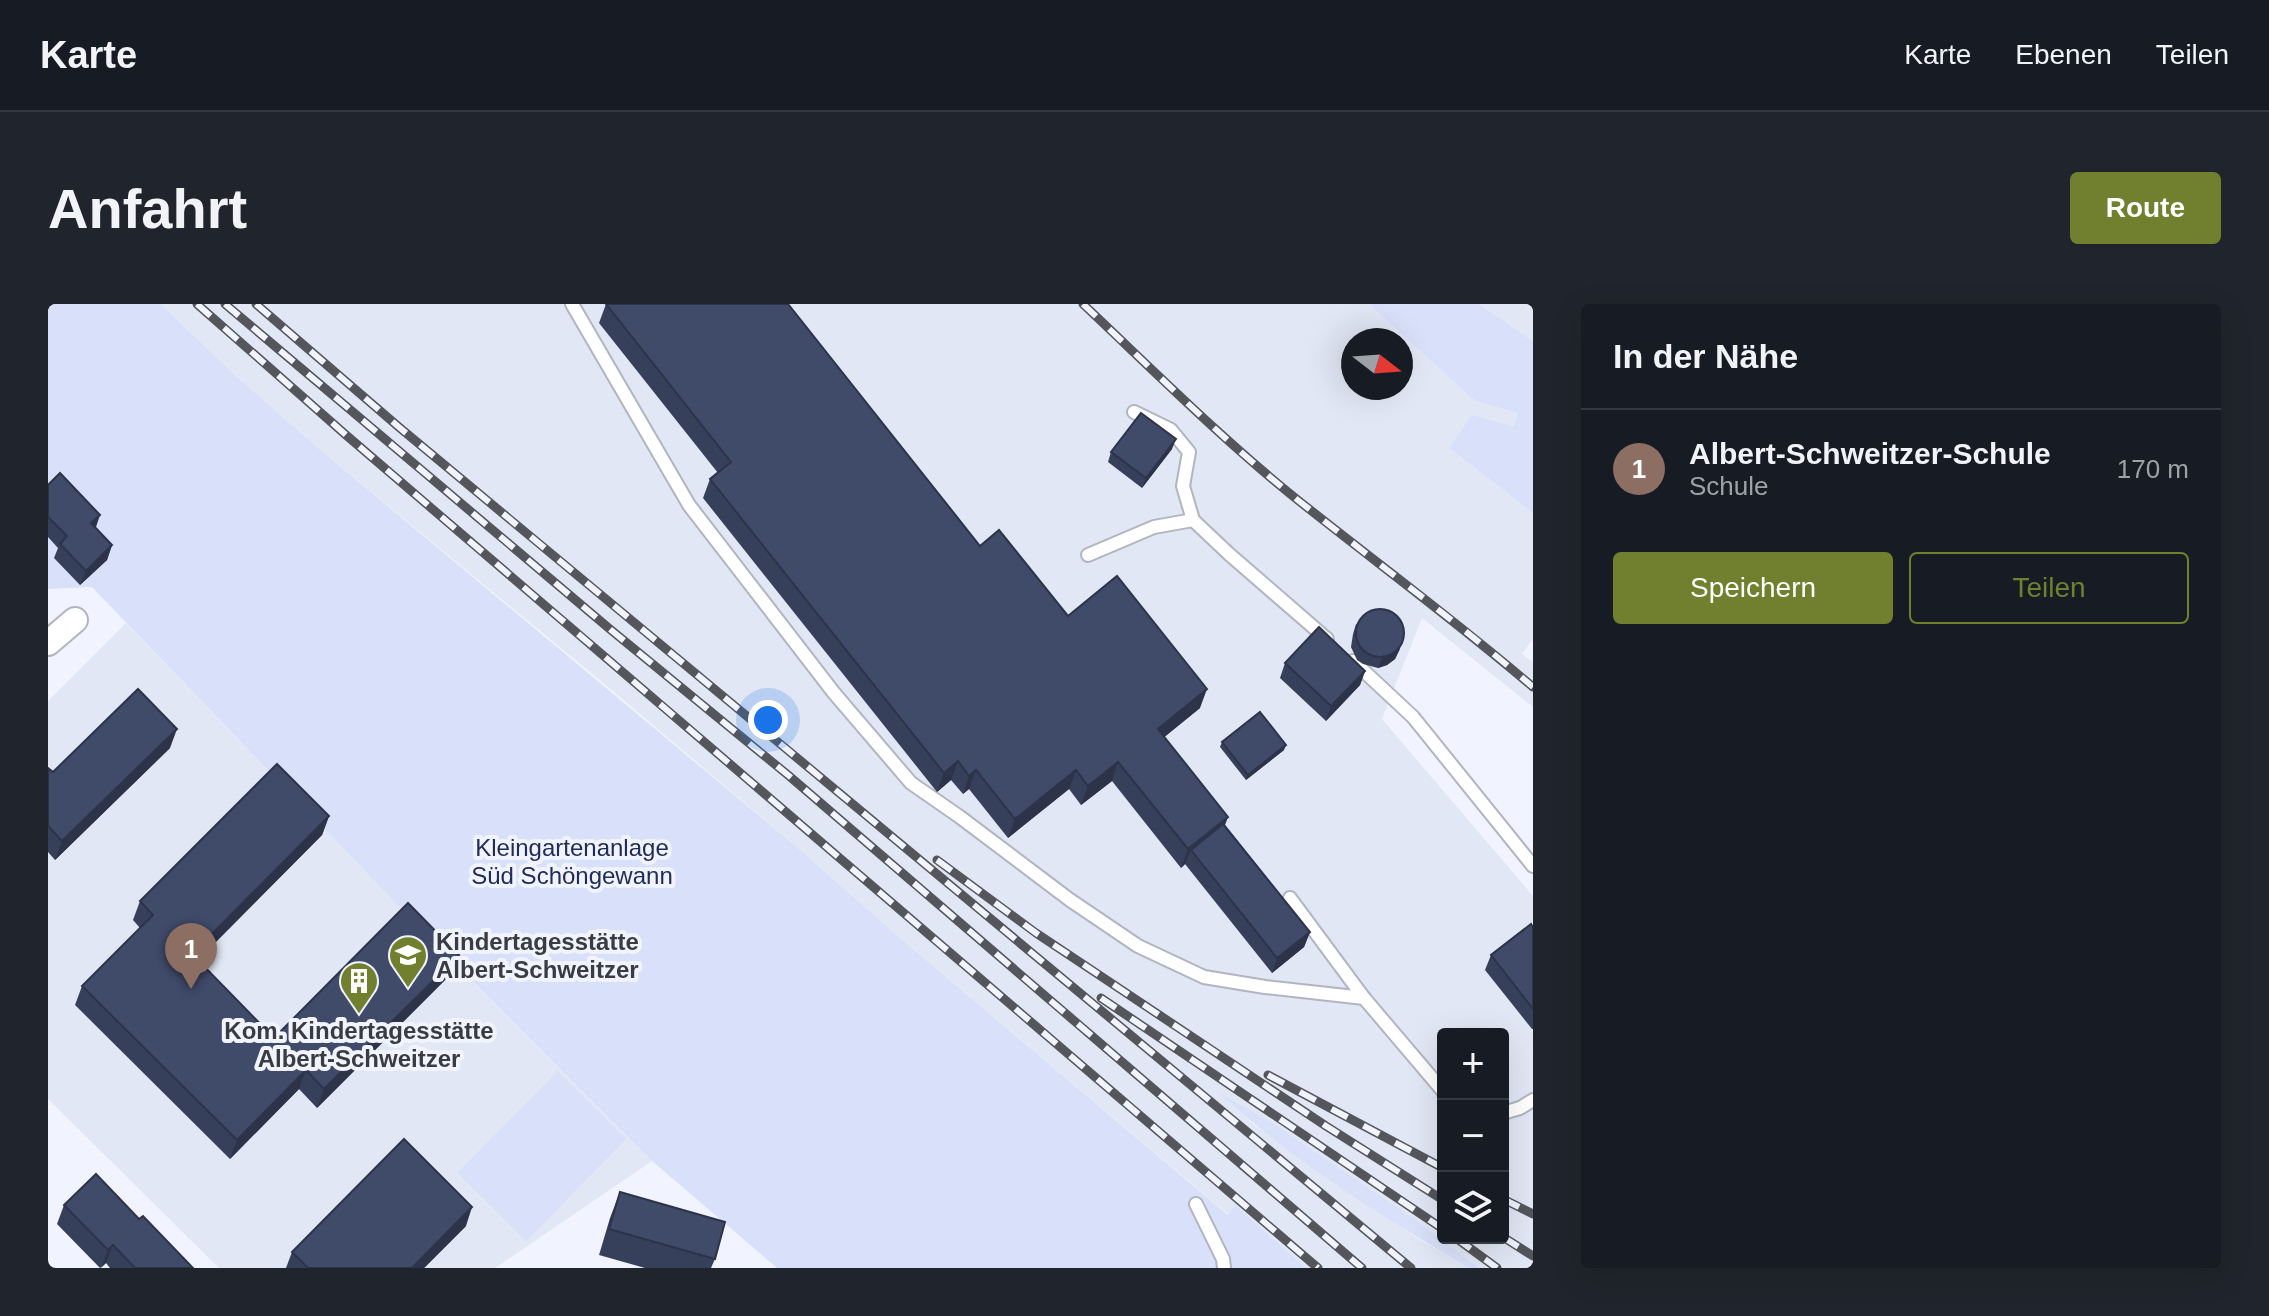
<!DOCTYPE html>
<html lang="de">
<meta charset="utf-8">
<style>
body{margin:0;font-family:Helvetica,sans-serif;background:#20242c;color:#f1f3f6}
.controls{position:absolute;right:24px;bottom:24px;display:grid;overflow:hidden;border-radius:8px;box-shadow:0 8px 32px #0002}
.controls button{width:72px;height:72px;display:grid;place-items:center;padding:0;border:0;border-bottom:2px solid #363941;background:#171b24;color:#f1f3f6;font:40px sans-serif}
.compass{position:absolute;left:1293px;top:24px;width:72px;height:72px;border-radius:50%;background:#171b24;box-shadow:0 8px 32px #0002;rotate:107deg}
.you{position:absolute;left:720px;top:416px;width:28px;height:28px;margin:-20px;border:6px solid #fff;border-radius:50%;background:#1a73e8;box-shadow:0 0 0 12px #1a73e833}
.badge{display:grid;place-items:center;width:52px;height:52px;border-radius:50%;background:#71802e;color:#fff;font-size:26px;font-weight:700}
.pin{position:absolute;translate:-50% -66px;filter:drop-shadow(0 2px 4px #0008)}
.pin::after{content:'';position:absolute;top:42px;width:28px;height:24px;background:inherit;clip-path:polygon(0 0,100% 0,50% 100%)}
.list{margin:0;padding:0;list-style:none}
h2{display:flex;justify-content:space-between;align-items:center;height:104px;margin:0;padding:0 32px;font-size:34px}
h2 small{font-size:26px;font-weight:400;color:#9ea1a6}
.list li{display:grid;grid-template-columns:52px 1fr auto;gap:24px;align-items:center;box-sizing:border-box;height:120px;padding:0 32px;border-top:2px solid #363941}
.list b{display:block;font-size:30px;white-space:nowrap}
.list p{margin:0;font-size:26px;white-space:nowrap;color:#9ea1a6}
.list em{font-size:26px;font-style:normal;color:#9ea1a6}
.actions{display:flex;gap:16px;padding:24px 32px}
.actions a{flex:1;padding:18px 0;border:2px solid #71802e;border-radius:8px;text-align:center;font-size:28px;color:#71802e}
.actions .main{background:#71802e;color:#fff}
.icon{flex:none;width:44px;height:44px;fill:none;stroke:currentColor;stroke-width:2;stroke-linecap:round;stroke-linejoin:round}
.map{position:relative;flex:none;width:1485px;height:964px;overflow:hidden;border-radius:8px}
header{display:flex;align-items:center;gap:48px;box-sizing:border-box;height:112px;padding:0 40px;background:#171b24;border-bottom:2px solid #363941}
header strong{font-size:38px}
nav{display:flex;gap:44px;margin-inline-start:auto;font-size:28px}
.intro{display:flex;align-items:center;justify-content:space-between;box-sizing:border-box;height:192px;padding:0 48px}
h1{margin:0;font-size:56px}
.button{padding:20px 36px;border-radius:8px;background:#71802e;color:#fff;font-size:28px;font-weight:700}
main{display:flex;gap:48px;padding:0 48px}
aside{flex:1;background:#171b24;border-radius:8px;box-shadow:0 8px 32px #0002}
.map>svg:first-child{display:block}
.built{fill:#e1e7f5;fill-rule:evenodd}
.green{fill:#d8e1f9}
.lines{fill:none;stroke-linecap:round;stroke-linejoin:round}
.lane-casing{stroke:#b1b5c0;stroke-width:16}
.street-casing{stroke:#b1b5c0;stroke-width:28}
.lane{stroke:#fff;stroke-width:12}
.street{stroke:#fff;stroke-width:24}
.rail-casing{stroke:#54565c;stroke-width:9}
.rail{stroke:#f1f4fe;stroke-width:6;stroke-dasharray:18;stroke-linecap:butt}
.wall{fill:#37405a}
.shaded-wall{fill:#2d344a}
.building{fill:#404a69;stroke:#2d344a;stroke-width:2}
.labels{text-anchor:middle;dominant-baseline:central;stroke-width:8;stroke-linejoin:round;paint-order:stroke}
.park-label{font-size:24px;fill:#202d5b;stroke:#f1f4fe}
.poi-label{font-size:24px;font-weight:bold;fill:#3a3c41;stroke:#f1f4fe;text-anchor:start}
</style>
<header>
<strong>Karte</strong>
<nav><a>Karte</a><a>Ebenen</a><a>Teilen</a></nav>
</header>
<div class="intro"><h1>Anfahrt</h1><a class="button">Route</a></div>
<main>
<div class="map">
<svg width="1485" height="964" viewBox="0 0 1485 964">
<rect width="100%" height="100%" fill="#f1f4fe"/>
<g class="built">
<path d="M113,0h1210l4,6 100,91 42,12 -3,14 -65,21 84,65v126l-11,15 11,8v45l-111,-89 -40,101 151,177v372h-54l-64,-49 -142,-96 -51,-28 32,30 163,113 52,30h-163l-70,-62 -7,9 -329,-277 -102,-90 -191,-162 -283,-233 -88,-77zM1305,36h48v48h-48zM1395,730h60v204h-60z"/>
<polygon points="1431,0 1485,0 1485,37"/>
<polygon points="78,319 360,612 604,857 447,964 171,964 0,795 0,397"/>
</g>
<g class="green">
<polygon points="0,0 113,0 188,72 276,149 750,544 852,634 1180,911 1187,901 1258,964 729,964 604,857 360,612 44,283 0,285"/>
<polygon points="1323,0 1431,0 1485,37 1485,209 1401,144 1424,111 1466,123 1469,109 1427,97 1327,6"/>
<polygon points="510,767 578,835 478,937 409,869"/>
<path d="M1170,788l55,31 142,96 64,49h-10c-86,-51 -178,-108 -251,-176z"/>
</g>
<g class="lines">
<defs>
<g id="lane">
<polyline points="524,0 641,201 786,389 863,479 912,513 1022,596 1090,642 1156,673 1217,683 1316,694"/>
<polyline points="1086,108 1123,126 1141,148 1135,182 1145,216 1181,250 1279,335"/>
<polyline points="1040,251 1106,223 1145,216"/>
<polyline points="1305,357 1365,413 1485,562"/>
<polyline points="1242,594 1316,694 1395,787"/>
<polyline points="1455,809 1472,804 1485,796"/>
<polyline points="1148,900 1175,955 1176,964"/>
</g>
<polyline id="street" points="0,339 27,316"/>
</defs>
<use href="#lane" class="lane-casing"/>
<use href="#street" class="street-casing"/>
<use href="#lane" class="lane"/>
<use href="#street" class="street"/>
<defs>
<g id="rail">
<polyline points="149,0 298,131 1270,964"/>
<polyline points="177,0 563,326 740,471 1314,964"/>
<polyline points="208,0 352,124 1363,964"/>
<path d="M1035,0c71,67 140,136 216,197 78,62 158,121 234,186"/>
<polyline points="889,556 988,629 1278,822 1395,896"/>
<polyline points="1053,694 1395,925"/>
<polyline points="1220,771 1395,864"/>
<polyline points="1455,895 1485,910"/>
<polyline points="1455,933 1485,952"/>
<polyline points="1408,934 1449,964"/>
</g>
</defs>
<use href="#rail" class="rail-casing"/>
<use href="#rail" class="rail"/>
</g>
<g class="wall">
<polygon points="558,0 932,242 1020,312 1152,404 1116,433 1177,521 1262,628 1256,643 1224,669 1137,560 1133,564 1064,477 1033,501 1021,485 960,534 921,485 915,490 903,476 889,488 655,194 662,175 670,169 551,19"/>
<polygon points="1124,145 1094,184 1060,158 1063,148"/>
<polygon points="0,181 47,224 64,241 59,256 32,281 6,254 10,244 0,233"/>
<polygon points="1308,320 1352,345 1347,355 1339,361 1330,364 1315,360 1309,356 1303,343 1305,330"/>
<polygon points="1237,359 1317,367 1312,381 1278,417 1232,374"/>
<polygon points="1174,438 1236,446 1198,476 1172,443"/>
<polygon points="122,444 7,556 0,548 0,464 5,468"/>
<polygon points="281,512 274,531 150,656 226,734 404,669 269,804 251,785 182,855 27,701 34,682 92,624 85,616 92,597"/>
<polygon points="1485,623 1485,725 1484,725 1437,666 1443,651"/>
<polygon points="572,888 667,955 663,964 597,964 551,951 562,914"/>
<polygon points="16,901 91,915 145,964 62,964 58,959 52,964 9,920"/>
<polygon points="418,922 376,964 238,964 244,948"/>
</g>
<g class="shaded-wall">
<polygon points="1128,135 1124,145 1094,184 1098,174"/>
<polygon points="52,211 47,226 43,219"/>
<polygon points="64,241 59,256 32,281 38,267"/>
<polygon points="1356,335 1347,355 1339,361 1330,364 1334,354"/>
<polygon points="1317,367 1312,381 1278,417 1283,402"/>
<polygon points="1159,385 1152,404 1103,444 1110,425"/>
<polygon points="129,425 122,444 7,556 14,537"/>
<polygon points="1238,441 1236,446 1198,476 1200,471"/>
<polygon points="910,457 903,476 889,488 896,469"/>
<polygon points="1070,458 1064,477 1033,501 1040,482"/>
<polygon points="928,466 921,485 915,490 921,472"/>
<polygon points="1028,466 1021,485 960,534 967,515"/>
<polygon points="281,512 274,531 137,669 144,650"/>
<polygon points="1180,513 1173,532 1143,546 1137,560 1133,564 1140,545"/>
<polygon points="1262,628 1256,643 1224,669 1229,654"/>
<polygon points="411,651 404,669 269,804 276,785"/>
<polygon points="258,766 251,785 182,855 189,836"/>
<polygon points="424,903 418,922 376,964 364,964"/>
<polygon points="65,941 58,959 53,964 60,946"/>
</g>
<g class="building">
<polygon points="558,0 740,0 932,242 951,226 1020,312 1069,272 1159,385 1110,425 1180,513 1140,545 1070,458 1040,482 1028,466 967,515 928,466 921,472 910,457 896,469 662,175 683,158"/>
<polygon points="1093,109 1128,135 1098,174 1063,148"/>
<polygon points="12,169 52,211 43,219 64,241 38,267 12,240 19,232 0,213 0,181"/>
<circle cx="1332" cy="329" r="24"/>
<polygon points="1271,323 1317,367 1283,402 1237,359"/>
<polygon points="90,385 129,425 14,537 0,522 0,464 5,468"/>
<polygon points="1212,408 1238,441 1200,471 1174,438"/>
<polygon points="229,460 281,512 144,650 226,734 360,599 411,651 276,785 258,766 189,836 34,682 105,611 92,597"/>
<polygon points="1175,520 1262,628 1229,654 1143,546"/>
<polygon points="1483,620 1485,623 1485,705 1443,651"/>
<polygon points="356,835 424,903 364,964 260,964 244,948"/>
<polygon points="48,870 91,915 95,912 145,964 87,964 65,941 60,946 16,901"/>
<polygon points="572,888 677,918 667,955 561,925"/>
</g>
<defs>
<symbol id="school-pin" viewBox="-11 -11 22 30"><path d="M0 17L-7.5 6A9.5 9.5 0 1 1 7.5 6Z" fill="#71802e" stroke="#f1f4fe"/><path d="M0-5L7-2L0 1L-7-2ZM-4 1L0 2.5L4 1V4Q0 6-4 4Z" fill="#fff"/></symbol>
<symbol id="building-pin" viewBox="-11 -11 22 30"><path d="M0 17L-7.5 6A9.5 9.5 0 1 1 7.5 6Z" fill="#71802e" stroke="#f1f4fe"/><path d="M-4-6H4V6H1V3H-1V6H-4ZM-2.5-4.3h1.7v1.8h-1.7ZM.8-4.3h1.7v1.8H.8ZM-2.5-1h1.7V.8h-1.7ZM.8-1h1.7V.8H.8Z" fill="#fff"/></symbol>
</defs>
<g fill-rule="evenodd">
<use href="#school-pin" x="338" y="629" width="44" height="60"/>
<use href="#building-pin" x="289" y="655" width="44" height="60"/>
</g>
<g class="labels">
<g class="park-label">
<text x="524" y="543">Kleingartenanlage<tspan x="524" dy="28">Süd Schöngewann</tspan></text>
</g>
<g class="poi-label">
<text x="388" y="637">Kindertagesstätte<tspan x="388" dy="28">Albert-Schweitzer</tspan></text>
<text x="311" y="726" text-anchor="middle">Kom. Kindertagesstätte<tspan x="311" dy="28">Albert-Schweitzer</tspan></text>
</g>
</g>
</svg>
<div class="controls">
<button>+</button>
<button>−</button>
<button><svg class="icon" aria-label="layers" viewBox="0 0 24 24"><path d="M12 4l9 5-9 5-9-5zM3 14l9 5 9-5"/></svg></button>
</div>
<svg class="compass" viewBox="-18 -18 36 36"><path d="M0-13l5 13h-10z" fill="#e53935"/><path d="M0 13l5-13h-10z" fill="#9ea1a6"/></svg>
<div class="you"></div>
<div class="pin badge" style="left:143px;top:685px;background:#8d6e63">1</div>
</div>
<aside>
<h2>In der Nähe<small></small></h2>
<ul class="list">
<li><span class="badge" style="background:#8d6e63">1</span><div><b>Albert-Schweitzer-Schule</b><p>Schule</p></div><em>170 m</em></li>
</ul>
<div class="actions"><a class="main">Speichern</a><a>Teilen</a></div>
</aside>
</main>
